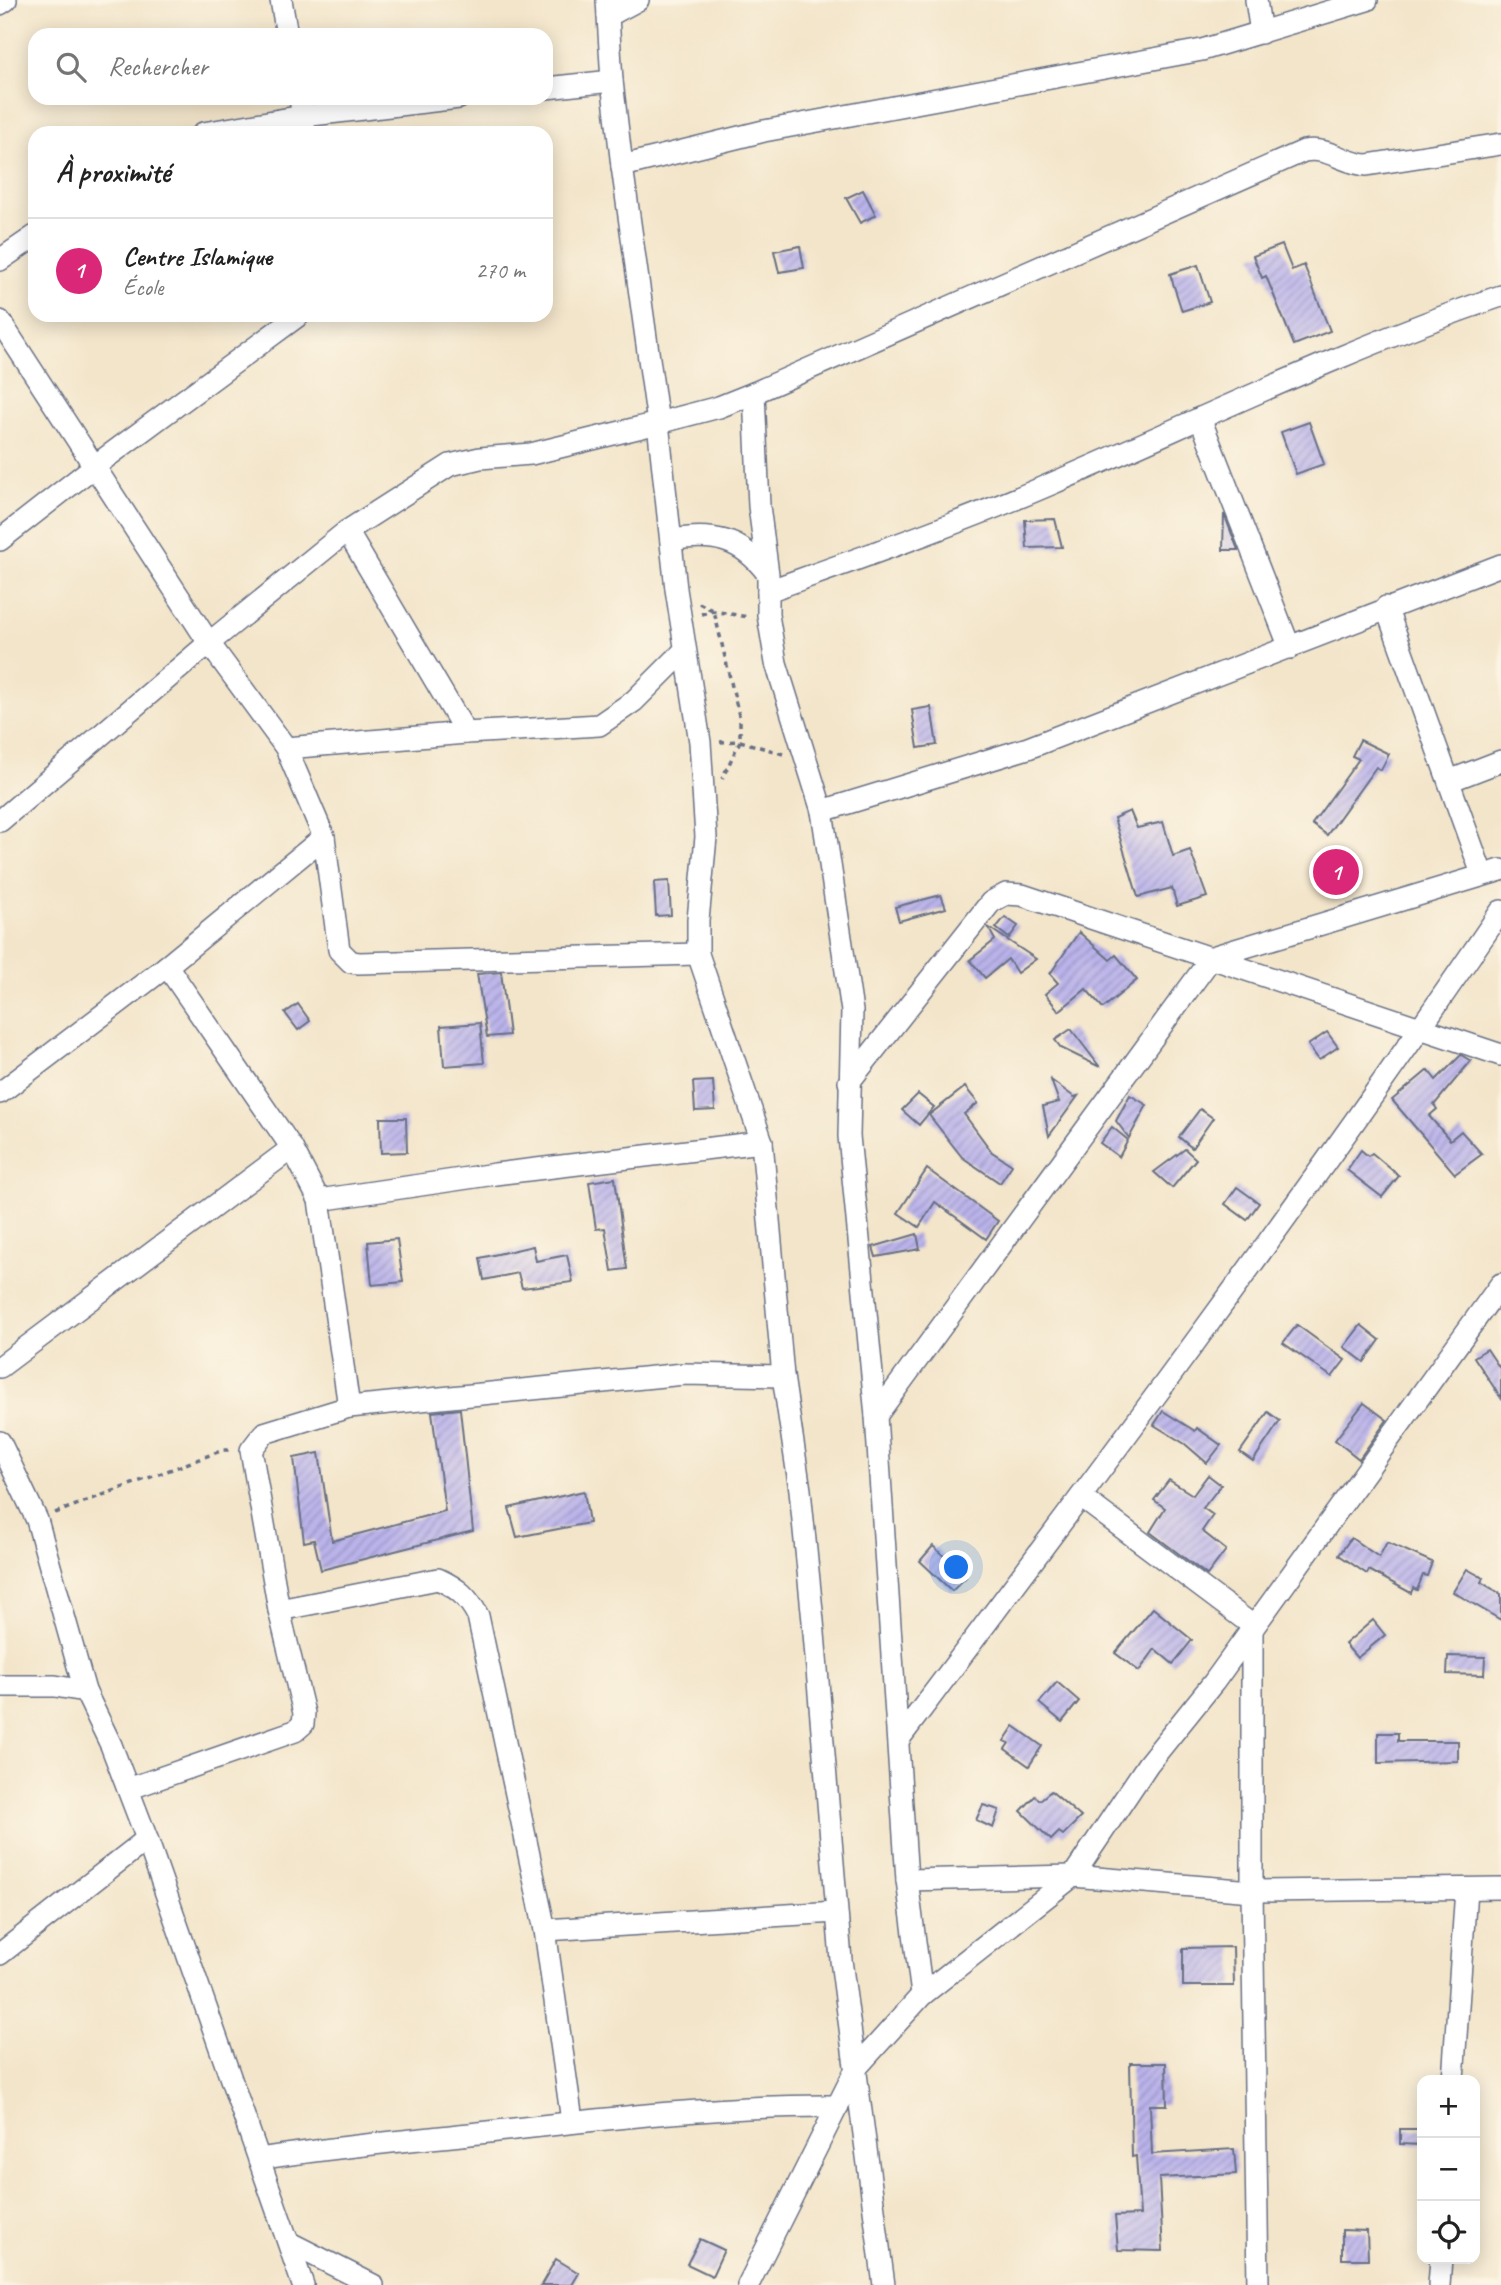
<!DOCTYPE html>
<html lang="fr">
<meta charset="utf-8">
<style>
body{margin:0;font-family:Caveat,sans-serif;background:#f2f2f2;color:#222}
.controls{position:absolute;right:21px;bottom:21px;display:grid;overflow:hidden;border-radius:14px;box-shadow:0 4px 18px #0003}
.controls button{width:63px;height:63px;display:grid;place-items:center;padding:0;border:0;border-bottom:2px solid #e0e0e0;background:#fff;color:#222;font:35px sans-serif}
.you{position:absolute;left:957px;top:1568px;width:24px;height:24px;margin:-18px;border:5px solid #fff;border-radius:50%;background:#1a73e8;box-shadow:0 0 0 10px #1a73e833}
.badge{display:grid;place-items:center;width:46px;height:46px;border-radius:50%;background:#db2777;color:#fff;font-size:23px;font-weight:700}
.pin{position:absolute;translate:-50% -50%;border:4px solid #fff;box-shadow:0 2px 7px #0006}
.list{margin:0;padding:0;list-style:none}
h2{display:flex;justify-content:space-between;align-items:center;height:91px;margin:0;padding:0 28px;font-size:30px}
h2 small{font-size:23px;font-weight:400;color:#767676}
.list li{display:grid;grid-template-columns:46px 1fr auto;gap:21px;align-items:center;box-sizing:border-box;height:105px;padding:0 28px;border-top:2px solid #e0e0e0}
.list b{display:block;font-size:26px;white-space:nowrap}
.list p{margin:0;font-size:23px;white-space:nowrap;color:#767676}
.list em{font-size:23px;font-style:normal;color:#767676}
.icon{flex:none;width:38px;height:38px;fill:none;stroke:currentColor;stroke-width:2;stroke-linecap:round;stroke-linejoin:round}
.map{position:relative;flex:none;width:1501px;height:2285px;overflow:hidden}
.search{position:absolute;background:#fff;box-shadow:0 4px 18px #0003;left:28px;top:28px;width:525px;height:77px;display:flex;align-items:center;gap:18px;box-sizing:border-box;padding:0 24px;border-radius:21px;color:#767676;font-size:26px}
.panel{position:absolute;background:#fff;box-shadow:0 4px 18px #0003;left:28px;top:126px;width:525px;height:196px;border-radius:21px}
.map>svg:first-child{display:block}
.building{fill:url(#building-hatch)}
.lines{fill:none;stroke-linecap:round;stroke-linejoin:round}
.street-casing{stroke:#676f84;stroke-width:24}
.path{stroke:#676f84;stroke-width:3.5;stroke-dasharray:5 5;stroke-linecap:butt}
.street{stroke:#fff;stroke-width:21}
</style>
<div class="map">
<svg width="1501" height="2285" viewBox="0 0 1501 2285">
<defs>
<pattern id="building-hatch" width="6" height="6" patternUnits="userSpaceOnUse" patternTransform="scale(1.75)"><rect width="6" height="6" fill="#bbb4eb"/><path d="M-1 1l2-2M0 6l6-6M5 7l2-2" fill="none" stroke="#9793c2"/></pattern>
</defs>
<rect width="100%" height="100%" fill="#fcf5e5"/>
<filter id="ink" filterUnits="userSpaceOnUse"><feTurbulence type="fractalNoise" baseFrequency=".0143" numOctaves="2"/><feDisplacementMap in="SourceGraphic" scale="14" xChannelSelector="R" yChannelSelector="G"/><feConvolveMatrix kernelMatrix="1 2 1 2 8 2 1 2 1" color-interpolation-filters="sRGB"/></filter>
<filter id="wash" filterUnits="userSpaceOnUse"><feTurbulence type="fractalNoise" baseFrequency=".00686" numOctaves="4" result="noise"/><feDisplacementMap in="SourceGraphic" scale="28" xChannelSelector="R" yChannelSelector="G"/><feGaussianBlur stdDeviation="1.57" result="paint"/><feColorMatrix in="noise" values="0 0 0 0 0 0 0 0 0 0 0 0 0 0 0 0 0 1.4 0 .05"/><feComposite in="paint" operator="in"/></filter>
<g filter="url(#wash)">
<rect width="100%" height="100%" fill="#f3e5ca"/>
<g id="blocks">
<g class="building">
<polygon points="863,190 876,215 860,223 846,198"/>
<polygon points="1282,245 1292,270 1304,265 1330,331 1294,345 1266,276 1262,278 1253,256"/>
<polygon points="800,246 804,268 779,272 774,251"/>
<polygon points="1198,265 1210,302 1182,311 1170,274"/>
<polygon points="1309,422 1324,464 1296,474 1281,432"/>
<polygon points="1224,514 1238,550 1223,550"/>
<polygon points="1055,519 1062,547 1027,548 1025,520"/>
<polygon points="931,707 937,745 918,748 912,710"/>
<polygon points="1360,740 1389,754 1381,770 1376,767 1327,835 1312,824 1359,759 1352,756"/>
<polygon points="1130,811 1137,828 1163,822 1173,856 1190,850 1207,897 1177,906 1172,888 1138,897 1114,818"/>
<polygon points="669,881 671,915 656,916 654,882"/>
<polygon points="941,895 946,908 899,921 895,907"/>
<polygon points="1005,917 1018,926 1009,938 996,928"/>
<polygon points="988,927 1036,959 1017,973 1008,959 985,978 970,960 995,940"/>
<polygon points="1079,932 1110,960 1116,955 1137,980 1103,1008 1086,989 1059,1011 1045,994 1058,983 1050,974"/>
<polygon points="501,972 509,1035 487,1037 477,974"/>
<polygon points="298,1004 310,1021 298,1030 285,1013"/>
<polygon points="480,1023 484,1063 444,1066 441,1026"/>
<polygon points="1071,1029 1100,1067 1061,1048 1055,1040"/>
<polygon points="1327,1032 1338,1047 1319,1060 1308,1045"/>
<polygon points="1461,1055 1471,1061 1434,1105 1437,1109 1429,1116 1450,1140 1461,1131 1482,1154 1455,1174 1392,1100 1428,1070 1436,1080"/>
<polygon points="1051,1080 1074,1097 1078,1096 1049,1136 1043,1106 1059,1102"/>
<polygon points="713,1081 715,1110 695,1111 693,1082"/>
<polygon points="965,1087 978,1103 964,1114 992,1152 1012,1165 1000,1183 962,1157 929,1115"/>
<polygon points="918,1094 934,1107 919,1125 902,1110"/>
<polygon points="1130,1095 1147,1105 1129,1138 1116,1121"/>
<polygon points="1200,1109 1213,1118 1192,1148 1179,1137"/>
<polygon points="380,1118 406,1118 407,1152 381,1153"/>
<polygon points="1112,1127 1128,1140 1119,1157 1100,1143"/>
<polygon points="1185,1149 1196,1159 1172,1188 1154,1172"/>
<polygon points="1361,1150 1368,1156 1372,1153 1399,1176 1382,1197 1347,1170"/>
<polygon points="927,1169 998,1221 986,1239 935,1202 919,1227 898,1213"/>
<polygon points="615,1178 627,1269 612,1271 605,1228 596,1229 589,1182"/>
<polygon points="1237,1187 1259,1203 1247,1220 1225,1204"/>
<polygon points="917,1234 920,1249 876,1257 873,1247"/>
<polygon points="397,1239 403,1282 372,1285 368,1242"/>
<polygon points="533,1246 536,1261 567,1255 573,1282 522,1288 518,1273 484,1280 480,1258"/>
<polygon points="1297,1325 1345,1360 1332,1377 1283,1343"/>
<polygon points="1361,1325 1380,1340 1364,1362 1344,1347"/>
<polygon points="1487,1349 1501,1370 1501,1398 1474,1357"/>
<polygon points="1364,1403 1387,1420 1359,1459 1335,1440"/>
<polygon points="460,1409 473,1531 321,1570 314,1540 304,1542 294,1458 319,1453 332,1541 445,1511 432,1412"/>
<polygon points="1163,1411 1195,1431 1197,1428 1221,1445 1207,1463 1185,1444 1154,1425"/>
<polygon points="1268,1412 1280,1421 1253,1461 1240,1452"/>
<polygon points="1208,1475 1221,1485 1203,1508 1213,1515 1202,1531 1226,1550 1207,1575 1150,1532 1165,1508 1154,1500 1169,1480 1193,1495"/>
<polygon points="584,1491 589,1523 517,1537 509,1508"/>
<polygon points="1351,1538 1379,1557 1387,1542 1432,1562 1427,1576 1423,1575 1417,1590 1413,1588 1411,1593 1369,1570 1367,1574 1339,1555"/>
<polygon points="933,1546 966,1577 952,1591 920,1561"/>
<polygon points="1467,1569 1483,1578 1481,1582 1501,1594 1501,1620 1453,1592"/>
<polygon points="1153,1608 1192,1640 1173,1664 1155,1649 1139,1671 1115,1653"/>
<polygon points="1373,1620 1385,1635 1357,1658 1345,1644"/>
<polygon points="1448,1656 1485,1657 1484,1675 1447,1674"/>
<polygon points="1057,1682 1079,1701 1062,1722 1039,1703"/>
<polygon points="1014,1726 1042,1746 1029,1766 1005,1749 1009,1743 1004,1741"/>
<polygon points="1378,1733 1398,1733 1398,1741 1458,1741 1458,1761 1378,1763"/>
<polygon points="1051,1791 1081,1817 1063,1835 1059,1832 1051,1840 1021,1811 1035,1796 1040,1800"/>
<polygon points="983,1805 999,1810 993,1828 976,1820"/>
<polygon points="1233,1947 1234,1986 1183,1986 1183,1948"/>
<polygon points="1130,2063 1166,2063 1167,2105 1150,2105 1152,2154 1234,2149 1236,2174 1159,2178 1163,2251 1118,2250 1115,2216 1140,2215 1136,2156 1132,2157"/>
<polygon points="1400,2129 1422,2129 1422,2145 1400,2144"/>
<polygon points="1342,2230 1367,2231 1368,2259 1342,2259"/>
<polygon points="700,2239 724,2250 712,2276 687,2264"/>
<polygon points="556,2259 579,2273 572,2285 541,2285"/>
</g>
</g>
</g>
<g filter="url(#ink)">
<use href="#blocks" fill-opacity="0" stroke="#676f84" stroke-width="2"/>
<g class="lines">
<defs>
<g id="street">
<polyline points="281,0 287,35"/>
<polyline points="607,0 612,81 622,166 658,423 676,589 700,742 706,837 698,920 698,954 762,1142 783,1376 800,1490 813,1621 841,1960 884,2285"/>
<polyline points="1256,0 1261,33"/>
<polyline points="0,4 6,0"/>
<polyline points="608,16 638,0"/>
<polyline points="546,88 612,81"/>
<polyline points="300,98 305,133"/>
<polyline points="203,133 303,116 459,98"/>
<polyline points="622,166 764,131 1202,50 1367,0"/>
<polyline points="0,260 35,236"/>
<polyline points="0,321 209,643 286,748 324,837 339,950 351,962 359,963 698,954"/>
<path d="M754,393l550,-242c23,-5 41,13 63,14l134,-21"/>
<polyline points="1200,418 1290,648"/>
<polyline points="347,531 466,733"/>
<polyline points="0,540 96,465 299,315"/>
<path d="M672,540c40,-7 69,-2 95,33"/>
<path d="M768,591c95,-34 190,-67 283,-107 149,-64 296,-136 450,-188"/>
<polyline points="1386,607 1482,874"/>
<polyline points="286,748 466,733 599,725 634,701 685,650"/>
<polyline points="1449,781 1501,761"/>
<polyline points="822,811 1028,748 1501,565"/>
<polyline points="0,821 209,643 347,531 450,465 480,458 531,454 658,423 719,407 754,393 759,506 768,574 768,615 776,663 822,811 852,1011 849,1136 876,1416 907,1880 922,1995"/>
<polyline points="167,966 292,1148 319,1200 349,1407"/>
<polyline points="849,1082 991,902 1006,894 1022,895 1501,1055"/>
<polyline points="0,1093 167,966 324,837"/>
<polyline points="319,1200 495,1174 762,1142"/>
<polyline points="0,1367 292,1148"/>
<polyline points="876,1416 1212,957 1501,870"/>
<polyline points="0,1442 37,1520 85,1691 111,1745 147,1839 303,2285"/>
<polyline points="1081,1497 1252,1625 1252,1891 1258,2285"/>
<path d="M279,1610l159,-31c20,9 30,18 40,37l67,314 27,191"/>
<polyline points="0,1686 55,1686 85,1691"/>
<path d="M899,1739c205,-272 410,-546 602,-828"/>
<polyline points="128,1789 295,1731 303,1724 304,1713 279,1610 251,1450 264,1433 349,1407 684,1374 783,1376"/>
<polyline points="907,1880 1073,1876 1252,1891 1501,1888"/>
<polyline points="545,1930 836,1912"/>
<polyline points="0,1954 147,1839"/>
<polyline points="1453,2080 1466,1889"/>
<path d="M259,2159c79,-13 158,-19 238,-28 113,-13 227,-26 341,-25"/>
<polyline points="290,2243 373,2285"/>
<polyline points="748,2285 857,2067 922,1995 1073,1876 1148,1764 1214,1682 1501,1284"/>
<polyline points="1439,2285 1441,2259"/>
</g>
</defs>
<use href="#street" class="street-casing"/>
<g class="path">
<polyline points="699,603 714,611 740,720 740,741 722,779"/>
<polyline points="701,614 714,611 748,617"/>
<polyline points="720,742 740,741 783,754"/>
<polyline points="55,1513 223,1450 232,1450"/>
</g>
<use href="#street" class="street"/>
</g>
</g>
</svg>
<div class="controls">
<button>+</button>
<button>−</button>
<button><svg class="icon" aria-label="locate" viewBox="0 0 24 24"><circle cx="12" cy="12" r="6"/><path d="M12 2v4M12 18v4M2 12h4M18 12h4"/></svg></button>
</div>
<div class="you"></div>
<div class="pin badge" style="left:1336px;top:872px">1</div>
<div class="search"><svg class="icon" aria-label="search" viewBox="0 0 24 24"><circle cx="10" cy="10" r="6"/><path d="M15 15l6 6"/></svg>Rechercher</div>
<section class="panel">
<h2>À proximité<small></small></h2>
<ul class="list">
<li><span class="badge">1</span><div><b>Centre Islamique</b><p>École</p></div><em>270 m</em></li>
</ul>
</section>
</div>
